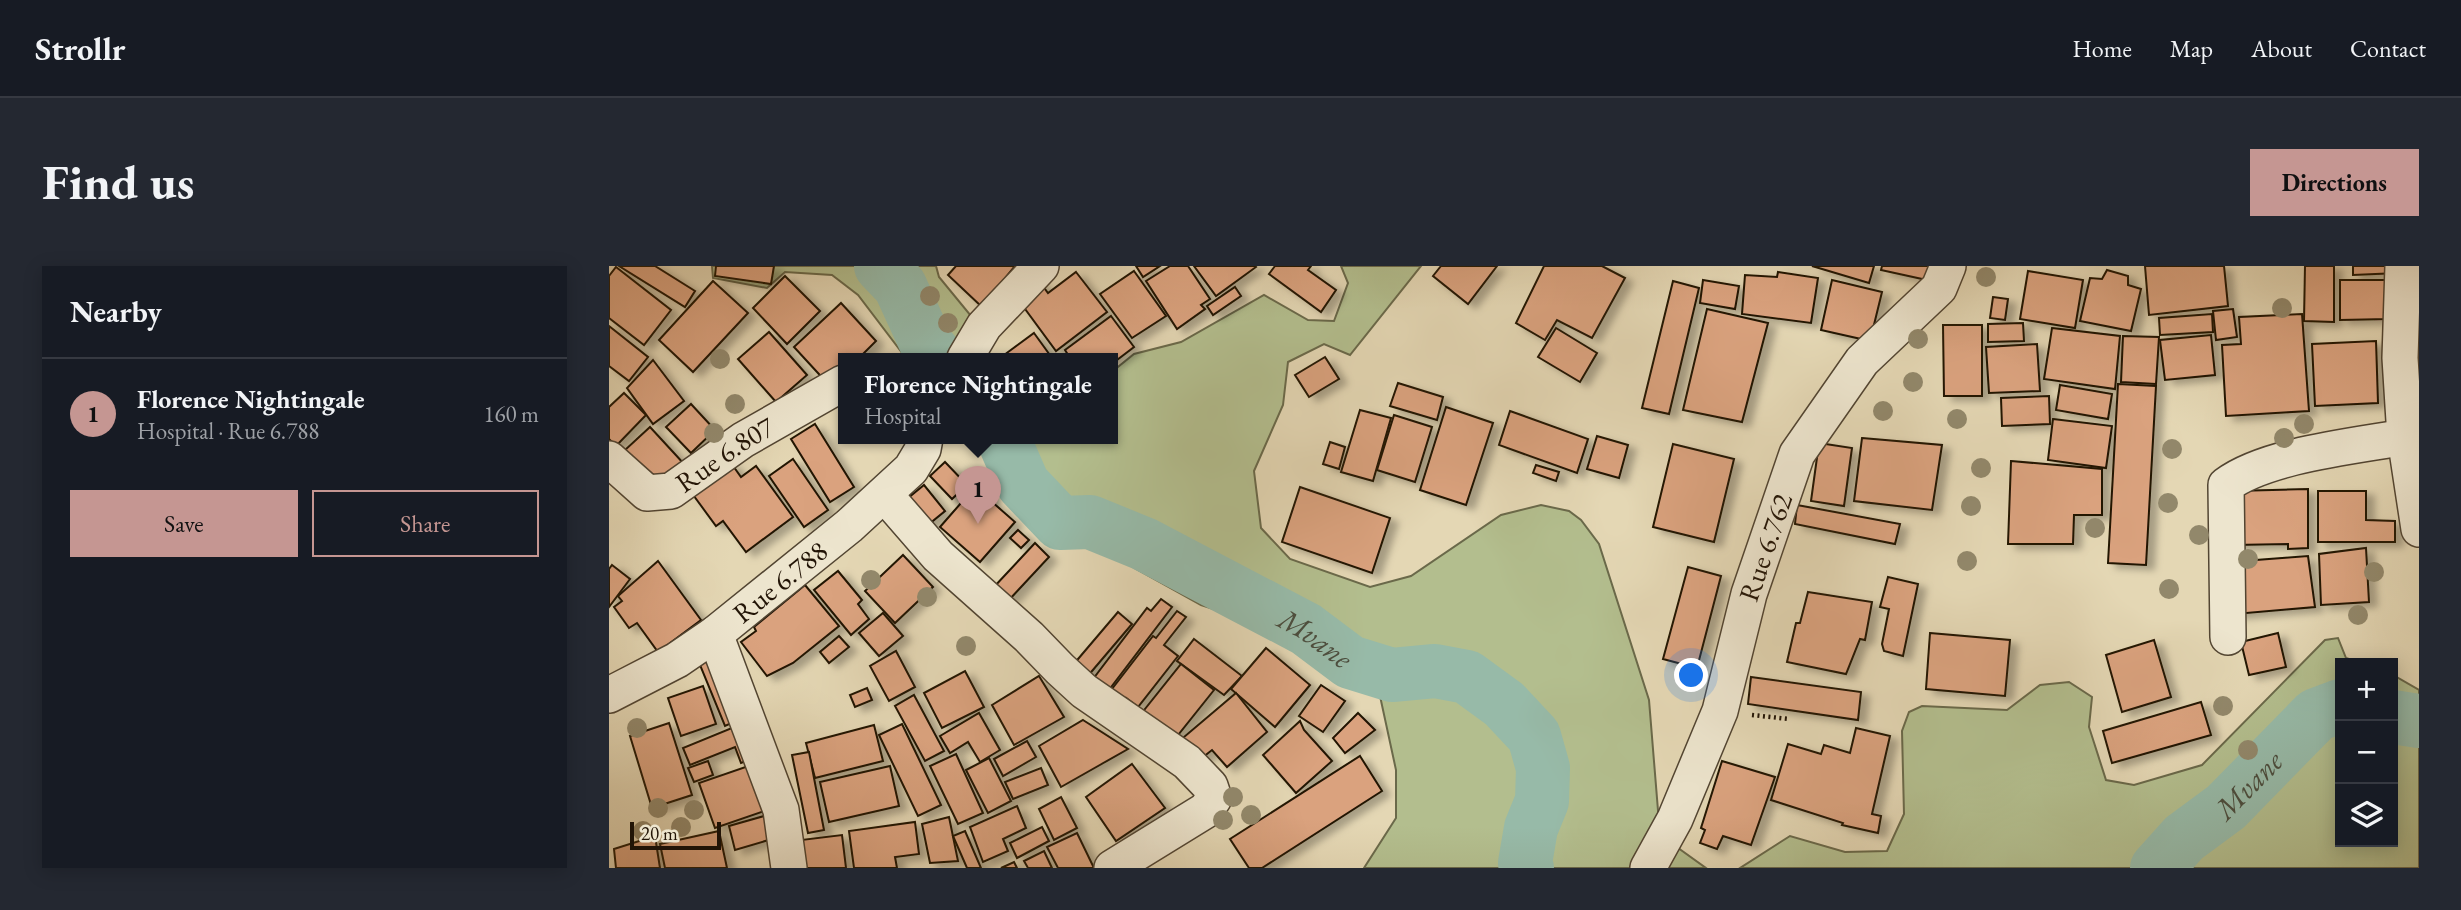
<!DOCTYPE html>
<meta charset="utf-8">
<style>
body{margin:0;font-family:"EB Garamond",serif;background:#242831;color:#f1f3f6}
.controls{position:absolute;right:21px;bottom:21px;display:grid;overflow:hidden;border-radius:0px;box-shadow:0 4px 18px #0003}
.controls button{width:63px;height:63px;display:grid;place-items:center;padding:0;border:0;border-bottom:2px solid #363941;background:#171b24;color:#f1f3f6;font:35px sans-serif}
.scale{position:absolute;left:21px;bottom:18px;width:91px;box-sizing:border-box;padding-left:7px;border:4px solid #221406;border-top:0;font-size:19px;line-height:24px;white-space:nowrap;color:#221406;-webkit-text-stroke:5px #ede5ce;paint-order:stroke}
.you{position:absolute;left:1083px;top:410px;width:24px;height:24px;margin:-18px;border:5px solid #fff;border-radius:50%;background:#1a73e8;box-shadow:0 0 0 10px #1a73e833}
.badge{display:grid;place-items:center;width:46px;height:46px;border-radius:50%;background:#c59692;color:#111;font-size:23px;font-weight:700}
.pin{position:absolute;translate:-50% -58px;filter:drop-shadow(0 2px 4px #0008)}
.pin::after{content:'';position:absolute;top:37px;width:24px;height:21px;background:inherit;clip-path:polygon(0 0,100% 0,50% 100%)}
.popup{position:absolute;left:229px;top:87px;width:280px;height:91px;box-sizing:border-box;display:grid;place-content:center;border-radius:0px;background:#171b24;filter:drop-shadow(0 2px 5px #0005);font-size:23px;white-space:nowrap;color:#9ea1a6}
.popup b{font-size:26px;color:#f1f3f6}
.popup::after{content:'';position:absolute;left:50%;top:100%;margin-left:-14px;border:14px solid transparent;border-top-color:#171b24}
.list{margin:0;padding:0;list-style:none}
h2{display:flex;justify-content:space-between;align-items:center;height:91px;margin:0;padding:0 28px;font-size:30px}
h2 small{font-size:23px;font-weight:400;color:#9ea1a6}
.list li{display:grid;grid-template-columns:46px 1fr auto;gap:21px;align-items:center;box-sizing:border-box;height:112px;padding:0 28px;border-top:2px solid #363941}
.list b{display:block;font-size:26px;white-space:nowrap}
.list p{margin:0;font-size:23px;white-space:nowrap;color:#9ea1a6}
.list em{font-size:23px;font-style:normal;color:#9ea1a6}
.actions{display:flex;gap:14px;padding:21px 28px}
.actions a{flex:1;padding:16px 0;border:2px solid #c59692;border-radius:0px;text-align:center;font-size:24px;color:#c59692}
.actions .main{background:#c59692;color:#111}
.icon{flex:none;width:38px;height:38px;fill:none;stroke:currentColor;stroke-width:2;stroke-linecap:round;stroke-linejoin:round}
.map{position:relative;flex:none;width:1810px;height:602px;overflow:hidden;border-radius:0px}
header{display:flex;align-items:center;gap:42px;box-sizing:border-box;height:98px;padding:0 35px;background:#171b24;border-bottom:2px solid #363941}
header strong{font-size:33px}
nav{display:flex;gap:38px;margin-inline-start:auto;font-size:24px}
.intro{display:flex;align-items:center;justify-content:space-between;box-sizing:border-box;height:168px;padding:0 42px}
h1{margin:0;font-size:49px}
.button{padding:18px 32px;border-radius:0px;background:#c59692;color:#111;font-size:24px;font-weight:700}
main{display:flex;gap:42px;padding:0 42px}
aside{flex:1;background:#171b24;border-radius:0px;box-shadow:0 4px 18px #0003}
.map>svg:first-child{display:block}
.green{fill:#b3be8e;stroke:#6a694a;stroke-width:2}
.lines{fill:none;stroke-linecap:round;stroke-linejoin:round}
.river{stroke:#97baa8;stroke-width:54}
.building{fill:#daa27e;stroke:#221406;stroke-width:2;filter:url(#shadow)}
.minor-casing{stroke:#524532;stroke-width:38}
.path{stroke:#221406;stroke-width:4.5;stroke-dasharray:2 3.5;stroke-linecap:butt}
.minor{stroke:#ede5ce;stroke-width:35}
.tree{fill:#92886b}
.labels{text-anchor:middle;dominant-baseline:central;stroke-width:5;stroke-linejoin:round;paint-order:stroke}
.street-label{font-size:28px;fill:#221406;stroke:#ede5ce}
.water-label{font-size:30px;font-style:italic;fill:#4b4e3f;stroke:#ede5ce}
</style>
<header>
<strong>Strollr</strong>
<nav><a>Home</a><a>Map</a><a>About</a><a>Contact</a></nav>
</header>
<div class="intro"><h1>Find us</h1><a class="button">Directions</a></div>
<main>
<aside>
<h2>Nearby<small></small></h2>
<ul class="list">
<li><span class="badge">1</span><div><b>Florence Nightingale</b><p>Hospital · Rue 6.788</p></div><em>160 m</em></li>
</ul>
<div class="actions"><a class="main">Save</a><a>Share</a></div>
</aside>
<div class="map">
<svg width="1810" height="602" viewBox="0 0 1810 602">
<defs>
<filter id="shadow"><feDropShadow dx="8" dy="4.5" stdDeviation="3.5" flood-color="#0004"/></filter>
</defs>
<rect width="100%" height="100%" fill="#e4d7b4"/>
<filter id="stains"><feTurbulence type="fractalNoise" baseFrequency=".00286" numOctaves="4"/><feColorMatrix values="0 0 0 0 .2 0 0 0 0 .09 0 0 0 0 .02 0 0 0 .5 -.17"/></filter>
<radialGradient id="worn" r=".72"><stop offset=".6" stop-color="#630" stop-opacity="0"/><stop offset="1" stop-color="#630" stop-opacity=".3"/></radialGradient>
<g class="green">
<polygon points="103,0 327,0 330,11 367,56 379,92 297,92 249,29 223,9 176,6 158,22 104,12"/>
<polygon points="732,0 812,0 741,89 715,78 679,96 674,139 645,205 652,262 681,293 761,321 802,310 892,249 932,239 960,245 972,254 990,278 1040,434 1051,569 1097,602 755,602 787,552 787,504 771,430 723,410 670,364 592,339 520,299 493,276 473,244 402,198 375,172 504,172 504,105 525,88 572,76 655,29 699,54 725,55 739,17"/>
<polygon points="1729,372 1737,392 1752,397 1731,397 1731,576 1784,576 1784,409 1810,424 1810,602 1131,602 1181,570 1236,586 1278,585 1295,548 1293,465 1300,446 1313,440 1398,444 1431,419 1460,416 1483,431 1480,461 1497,514 1525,519 1593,499 1716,374"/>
</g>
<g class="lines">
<g class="river">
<polyline points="272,0 291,20 318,79 329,92"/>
<path id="s1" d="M394,172l20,46 37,39 30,-1 54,22 162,85 44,33 42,13 43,-4 32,6 37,27 30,32 9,32 -1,33 -11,27 -6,35 2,5"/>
<polyline points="1784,451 1810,455"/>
<path id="s2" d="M1548,602l27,-30 42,-31 90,-92 24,-9"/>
</g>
</g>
<g class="building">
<polygon points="10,0 46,0 86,25 76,41"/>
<polygon points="107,0 165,0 162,18 106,10"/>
<polygon points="347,0 406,0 373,41 339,9"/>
<polygon points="527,0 551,0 534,11"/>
<polygon points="561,0 579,0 601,33 592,39 596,43 568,63 537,15"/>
<polygon points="585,0 646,0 647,1 607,30"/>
<polygon points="666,0 702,0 699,4 727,24 712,46 660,8"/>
<polygon points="832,0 888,0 859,38 824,10"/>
<polygon points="935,0 993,0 1016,12 983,72 948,54 936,74 907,57"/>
<polygon points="1203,0 1265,0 1260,17"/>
<polygon points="1273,0 1330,0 1327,16 1272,4"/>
<polygon points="1536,0 1615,0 1619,40 1540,49"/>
<polygon points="1696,0 1725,0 1725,56 1695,55"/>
<polygon points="1744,0 1789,0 1789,7 1744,9"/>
<polygon points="7,1 62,44 35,79 0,52 0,10"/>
<polygon points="1498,4 1519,10 1519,19 1532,23 1522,65 1471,55 1481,12 1493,13"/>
<polygon points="525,5 557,50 523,72 491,28"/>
<polygon points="1419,5 1474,14 1466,62 1411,53"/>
<polygon points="467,6 498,46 447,85 408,32 430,15 439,27"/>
<polygon points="1169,6 1209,12 1202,57 1133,48 1136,9 1168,11"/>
<polygon points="176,10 211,45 178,78 144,42"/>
<polygon points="1094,14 1130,20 1126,43 1091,37"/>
<polygon points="1223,14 1273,26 1261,75 1212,64"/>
<polygon points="1731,14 1778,14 1779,53 1731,54"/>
<polygon points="104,15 139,47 84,106 50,74"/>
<polygon points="1064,15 1090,22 1060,148 1033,142"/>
<polygon points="626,21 632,30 604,49 598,40"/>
<polygon points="1384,31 1399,33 1396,54 1381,52"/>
<polygon points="232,37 267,75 250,92 234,92 234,106 220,119 185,81"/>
<polygon points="1098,43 1159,57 1133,156 1074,144"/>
<polygon points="1624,43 1628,71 1607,74 1604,45"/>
<polygon points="1603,48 1604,66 1551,69 1550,52"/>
<polygon points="1693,48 1700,145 1617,150 1613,79 1632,78 1630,51"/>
<polygon points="502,50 525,81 504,97 504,92 461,92 456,84"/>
<polygon points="1414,57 1415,75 1379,76 1379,58"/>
<polygon points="1334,59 1373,59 1373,130 1335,130"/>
<polygon points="0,60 39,91 20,115 0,100"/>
<polygon points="947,62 988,87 971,116 929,91"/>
<polygon points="1443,62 1511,70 1506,123 1435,113"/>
<polygon points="160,66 198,109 167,136 129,93"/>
<polygon points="425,67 443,92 398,92 395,89"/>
<polygon points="1602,69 1606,109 1556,114 1551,74"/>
<polygon points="1514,70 1550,71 1547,118 1512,116"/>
<polygon points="1767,75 1769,137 1706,140 1703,78"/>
<polygon points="1428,78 1431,125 1380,127 1377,81"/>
<polygon points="716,91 730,113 700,131 686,109"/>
<polygon points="44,94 75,135 44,158 18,122"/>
<polygon points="789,117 834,131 828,154 781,140"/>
<polygon points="1509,118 1547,120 1537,299 1499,297"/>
<polygon points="1451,119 1503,128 1499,153 1447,144"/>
<polygon points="15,127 37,149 7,180 0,173 0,141"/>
<polygon points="1440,130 1441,158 1393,160 1392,132"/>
<polygon points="82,138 106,164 82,187 57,161"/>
<polygon points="837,141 884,157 857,239 811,224"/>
<polygon points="751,144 782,152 764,215 732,206"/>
<polygon points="901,145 979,173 968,207 890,179"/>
<polygon points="785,149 823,161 806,216 768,204"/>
<polygon points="1444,153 1503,160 1497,202 1439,194"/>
<polygon points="206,158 245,221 221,236 182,173"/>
<polygon points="41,161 76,199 51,222 16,184"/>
<polygon points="988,170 1019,179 1010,212 978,203"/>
<polygon points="1253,172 1333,179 1323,244 1245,235"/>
<polygon points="721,176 736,181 730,203 714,198"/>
<polygon points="1210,177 1243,182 1235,240 1202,235"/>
<polygon points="1064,178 1125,193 1105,276 1044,261"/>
<polygon points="184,193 219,244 195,261 160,210"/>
<polygon points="1402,195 1493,203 1493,249 1465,249 1464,278 1399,278"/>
<polygon points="336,196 358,219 343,233 321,210"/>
<polygon points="122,197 132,211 147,200 184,251 137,286 114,255 107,260 82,226"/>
<polygon points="927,199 950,206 947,215 924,207"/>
<polygon points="315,219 336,245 314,263 293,237"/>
<polygon points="366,221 406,256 371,296 331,261"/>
<polygon points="691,221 781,252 763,307 673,276"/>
<polygon points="1699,223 1699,282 1679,283 1679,278 1624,279 1624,225"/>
<polygon points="1709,225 1757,225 1757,254 1786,255 1786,276 1709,276"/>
<polygon points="1188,239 1291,258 1286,278 1186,258"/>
<polygon points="409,264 420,274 412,282 401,272"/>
<polygon points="426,277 440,291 399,335 384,322"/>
<polygon points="1757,282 1760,336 1712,339 1710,288"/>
<polygon points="294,289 324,321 286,357 256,325"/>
<polygon points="1699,290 1706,341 1626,348 1621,296"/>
<polygon points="49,295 92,354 49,386 28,357 20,362 5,341 13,335 9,330"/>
<polygon points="3,299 21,313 0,341 0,303"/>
<polygon points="1079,301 1112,310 1088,402 1054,393"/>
<polygon points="229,305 253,334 249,338 260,353 242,369 205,324"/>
<polygon points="1279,311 1309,318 1294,390 1275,385 1273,378 1280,343 1271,341"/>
<polygon points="196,319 230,360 184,397 158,410 132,376 147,365 145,361"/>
<polygon points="1199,326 1263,336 1256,374 1251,373 1237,408 1178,396 1187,357 1191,357"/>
<polygon points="552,333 563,341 493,433 478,421 538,342 542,345"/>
<polygon points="568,345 577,351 555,379 569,390 529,441 517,432 509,442 496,432 544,370 547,372"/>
<polygon points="509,346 523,358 472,418 458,406"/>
<polygon points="274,347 294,370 270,390 250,367"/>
<polygon points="1321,367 1401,374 1396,430 1317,423"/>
<polygon points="1669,367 1677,401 1640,409 1632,376"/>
<polygon points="230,370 240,381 220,397 211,386"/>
<polygon points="585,373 633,410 615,429 568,395"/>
<polygon points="1545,374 1562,431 1513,446 1497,389"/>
<polygon points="657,382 701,419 666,461 622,423"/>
<polygon points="287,385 306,421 280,435 261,400"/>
<polygon points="109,389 136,451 116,460 91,399"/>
<polygon points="572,398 605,424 561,479 528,453"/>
<polygon points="356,405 375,441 333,462 315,427"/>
<polygon points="430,410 455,451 405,479 383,439"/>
<polygon points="1142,411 1252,426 1249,454 1139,438"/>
<polygon points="712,419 736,435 714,466 690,450"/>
<polygon points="94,420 107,458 72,470 59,432"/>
<polygon points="258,422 263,434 246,441 241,429"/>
<polygon points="627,427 658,466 618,501 603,484 589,495 573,476 575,471"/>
<polygon points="305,429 335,485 316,495 286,440"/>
<polygon points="1592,436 1602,469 1503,497 1494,465"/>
<polygon points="370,447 391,484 371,496 359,476 341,487 331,470"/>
<polygon points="749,447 766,464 736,487 724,472"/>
<polygon points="474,454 519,483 452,521 430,480"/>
<polygon points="691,455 695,464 723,495 687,527 654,489"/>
<polygon points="60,457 83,529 43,542 21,470"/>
<polygon points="135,457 148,491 132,497 126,481 81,499 74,482"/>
<polygon points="293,458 332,539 309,550 270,469"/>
<polygon points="265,459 274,495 206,512 197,477"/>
<polygon points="1247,462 1281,470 1263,548 1272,550 1269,567 1233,559 1234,557 1162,534 1179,478 1212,488 1215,479 1241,487"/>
<polygon points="418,475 427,491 394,510 385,493"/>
<polygon points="200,486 215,564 199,567 183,489"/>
<polygon points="347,488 374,547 349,558 321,500"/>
<polygon points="751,490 773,525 653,602 640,602 621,573"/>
<polygon points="380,492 402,535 379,547 357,504"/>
<polygon points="99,495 104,509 85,516 79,502"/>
<polygon points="1113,495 1166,511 1142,579 1114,570 1108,583 1091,577 1096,564 1092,562"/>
<polygon points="151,496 167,541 106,562 90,517"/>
<polygon points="523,498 556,542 507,575 477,531"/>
<polygon points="281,500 290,540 220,556 211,516"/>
<polygon points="432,502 439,519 404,533 396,516"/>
<polygon points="452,531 468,562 445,574 430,543"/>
<polygon points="408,540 417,562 394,573 399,585 374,596 361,561"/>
<polygon points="169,546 173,570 126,584 120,560"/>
<polygon points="340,551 349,595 321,597 313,558"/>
<polygon points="306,556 310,588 286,591 288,602 245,602 240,565"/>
<polygon points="433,561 440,575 408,592 401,577"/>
<polygon points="110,565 118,602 56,602 51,578"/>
<polygon points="356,565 372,602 358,602 344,570"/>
<polygon points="468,567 485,602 449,602 438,581"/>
<polygon points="233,569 237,602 196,602 192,574"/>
<polygon points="46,570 51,602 7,602 5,583"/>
<polygon points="435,585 443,602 419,602 415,595"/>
<polygon points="405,596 408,602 392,602"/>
</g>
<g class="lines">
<defs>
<g id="minor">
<polyline points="1794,0 1791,92 1796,171 1810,263"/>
<polyline points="356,92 375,60 432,0"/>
<path id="s3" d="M0,193l38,34 24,-2 72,-51 100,-57"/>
<polyline points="276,229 329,290 420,371 451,403 475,425 578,496 601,520 605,532 597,544 503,602"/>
<polyline points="106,368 172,544 180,602"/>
<path d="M1619,371l-2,-152c40,-30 129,-39 179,-48"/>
<path id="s4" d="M0,429l68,-35 38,-26 134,-108 62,-57 12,-20 2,-11"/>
<path id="s5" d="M1039,602l27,-49 45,-108 29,-117 48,-140 65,-93 77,-73 9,-22"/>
</g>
</defs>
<use href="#minor" class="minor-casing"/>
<polyline class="path" points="1143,449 1180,453"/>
<use href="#minor" class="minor"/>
</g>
<g class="tree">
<circle cx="1377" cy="11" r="10"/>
<circle cx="321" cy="30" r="10"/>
<circle cx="1673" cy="42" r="10"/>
<circle cx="339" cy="57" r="10"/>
<circle cx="1309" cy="73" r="10"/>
<circle cx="111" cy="93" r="10"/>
<circle cx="1304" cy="116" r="10"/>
<circle cx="126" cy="138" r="10"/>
<circle cx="1274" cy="145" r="10"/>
<circle cx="1348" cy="153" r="10"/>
<circle cx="1695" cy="158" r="10"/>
<circle cx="105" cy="167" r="10"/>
<circle cx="1675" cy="172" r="10"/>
<circle cx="1563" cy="183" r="10"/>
<circle cx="1372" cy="202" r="10"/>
<circle cx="1559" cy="237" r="10"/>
<circle cx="1362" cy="240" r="10"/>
<circle cx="1486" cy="262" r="10"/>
<circle cx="1590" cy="269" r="10"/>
<circle cx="1639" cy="293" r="10"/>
<circle cx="1358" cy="295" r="10"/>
<circle cx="1765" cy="306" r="10"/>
<circle cx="262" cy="314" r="10"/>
<circle cx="1560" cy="323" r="10"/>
<circle cx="318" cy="331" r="10"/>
<circle cx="1749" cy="349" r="10"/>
<circle cx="357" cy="380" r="10"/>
<circle cx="1614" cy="440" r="10"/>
<circle cx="28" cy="462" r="10"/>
<circle cx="1639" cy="484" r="10"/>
<circle cx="624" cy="531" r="10"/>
<circle cx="49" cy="542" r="10"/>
<circle cx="85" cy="544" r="10"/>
<circle cx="642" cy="549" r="10"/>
<circle cx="614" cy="554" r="10"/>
<circle cx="72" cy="561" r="10"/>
<circle cx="34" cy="565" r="10"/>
</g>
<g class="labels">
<g class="street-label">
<text stroke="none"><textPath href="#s3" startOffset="140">Rue 6.807</textPath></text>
<text stroke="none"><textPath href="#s5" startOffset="343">Rue 6.762</textPath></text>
<text stroke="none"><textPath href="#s4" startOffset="206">Rue 6.788</textPath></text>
</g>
<g class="water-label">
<text stroke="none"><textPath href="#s1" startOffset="388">Mvane</textPath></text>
<text stroke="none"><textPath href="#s2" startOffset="124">Mvane</textPath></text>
</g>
</g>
<rect width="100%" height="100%" filter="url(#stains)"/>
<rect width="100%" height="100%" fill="url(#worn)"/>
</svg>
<div class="controls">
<button>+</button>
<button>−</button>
<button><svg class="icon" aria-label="layers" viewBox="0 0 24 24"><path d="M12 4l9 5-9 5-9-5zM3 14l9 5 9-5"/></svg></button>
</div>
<div class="scale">20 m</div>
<div class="you"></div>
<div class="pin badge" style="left:369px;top:258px">1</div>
<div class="popup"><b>Florence Nightingale</b>Hospital</div>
</div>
</main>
